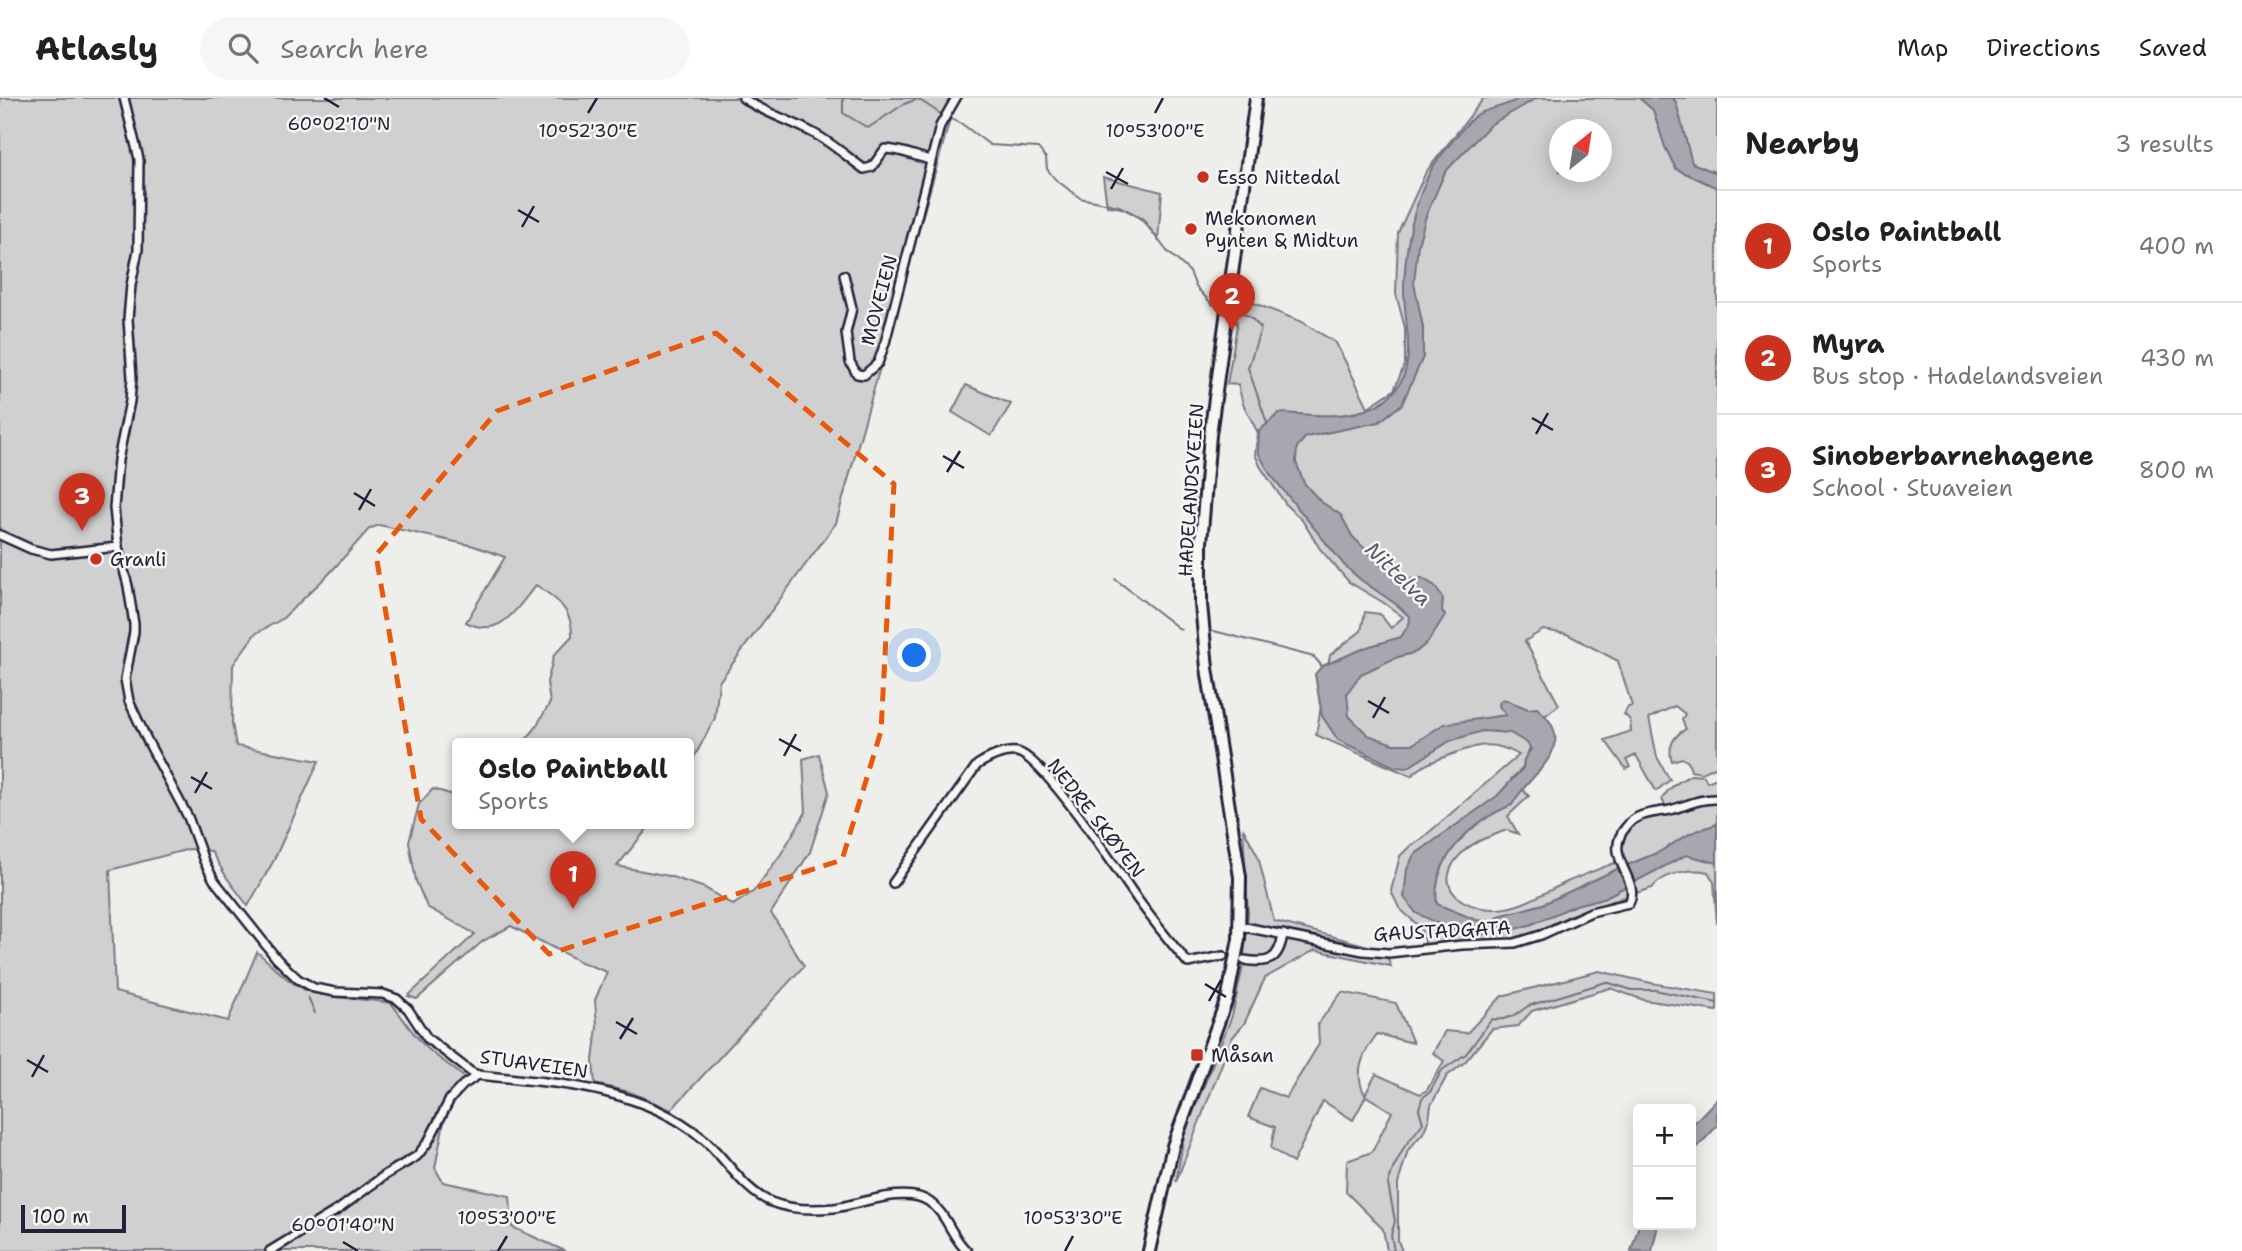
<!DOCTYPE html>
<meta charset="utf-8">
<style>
body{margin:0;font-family:"Shantell Sans",sans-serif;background:#f6f6f6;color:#202124}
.controls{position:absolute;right:21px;bottom:21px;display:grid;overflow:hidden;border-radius:7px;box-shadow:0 4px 18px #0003}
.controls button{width:63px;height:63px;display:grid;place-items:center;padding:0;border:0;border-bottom:2px solid #e0e0e0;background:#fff;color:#202124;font:35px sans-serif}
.compass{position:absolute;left:1549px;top:21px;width:63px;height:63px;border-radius:50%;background:#fff;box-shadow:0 4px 18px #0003;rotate:30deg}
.scale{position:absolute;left:21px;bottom:18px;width:105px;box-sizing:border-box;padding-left:7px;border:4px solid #22223b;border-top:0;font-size:19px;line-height:24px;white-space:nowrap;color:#22223b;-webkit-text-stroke:5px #f6f6f2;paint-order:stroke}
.you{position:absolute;left:915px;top:558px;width:24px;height:24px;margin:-18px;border:5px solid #fff;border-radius:50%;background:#1a73e8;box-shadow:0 0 0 10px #1a73e833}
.badge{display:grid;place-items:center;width:46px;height:46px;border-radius:50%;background:#c8321e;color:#fff;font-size:23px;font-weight:700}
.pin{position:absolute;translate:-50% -58px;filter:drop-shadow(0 2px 4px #0008)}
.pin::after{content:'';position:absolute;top:37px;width:24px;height:21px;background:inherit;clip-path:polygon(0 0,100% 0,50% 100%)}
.popup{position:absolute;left:452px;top:640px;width:242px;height:91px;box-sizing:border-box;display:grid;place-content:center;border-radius:7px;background:#fff;filter:drop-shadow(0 2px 5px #0005);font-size:23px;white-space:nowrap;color:#757577}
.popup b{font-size:26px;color:#202124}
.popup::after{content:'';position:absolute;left:50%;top:100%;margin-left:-14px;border:14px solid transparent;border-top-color:#fff}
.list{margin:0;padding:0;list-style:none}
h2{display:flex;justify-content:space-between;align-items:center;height:91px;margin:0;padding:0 28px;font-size:30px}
h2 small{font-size:23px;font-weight:400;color:#757577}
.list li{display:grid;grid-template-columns:46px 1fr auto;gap:21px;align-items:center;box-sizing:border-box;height:112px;padding:0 28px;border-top:2px solid #e0e0e0}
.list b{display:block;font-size:26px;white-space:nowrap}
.list p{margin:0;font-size:23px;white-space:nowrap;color:#757577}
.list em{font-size:23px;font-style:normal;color:#757577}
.icon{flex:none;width:38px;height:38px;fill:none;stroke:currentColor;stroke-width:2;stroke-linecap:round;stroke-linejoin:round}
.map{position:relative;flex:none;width:1717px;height:1153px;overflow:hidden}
header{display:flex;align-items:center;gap:42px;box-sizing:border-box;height:98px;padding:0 35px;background:#fff;border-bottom:2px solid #e0e0e0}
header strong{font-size:33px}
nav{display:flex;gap:38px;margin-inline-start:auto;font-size:24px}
.search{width:490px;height:63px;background:#f6f6f6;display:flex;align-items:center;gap:18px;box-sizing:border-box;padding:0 24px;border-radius:38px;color:#757577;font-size:26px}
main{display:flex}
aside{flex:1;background:#fff}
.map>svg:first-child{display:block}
.green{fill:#d0d0d1;stroke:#797986;stroke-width:2;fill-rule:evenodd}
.water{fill:#a7a7af;stroke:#727281;stroke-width:2}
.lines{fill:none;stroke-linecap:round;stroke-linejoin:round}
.stream{stroke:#727281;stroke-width:2}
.minor-casing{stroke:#22223b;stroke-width:12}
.highway-casing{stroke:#22223b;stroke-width:16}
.minor{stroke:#f6f6f2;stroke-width:7}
.highway{stroke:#f6f6f2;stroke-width:10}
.marked{fill:none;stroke:#e8590c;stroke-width:5;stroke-dasharray:14 9;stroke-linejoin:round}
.ticks{fill:none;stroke:#22223b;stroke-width:2.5}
.poi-dot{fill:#c8321e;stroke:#f6f6f2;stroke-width:2.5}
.labels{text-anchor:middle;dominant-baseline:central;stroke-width:5;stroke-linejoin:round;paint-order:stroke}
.poi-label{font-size:19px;fill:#22223b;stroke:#f6f6f2;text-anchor:start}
.street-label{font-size:19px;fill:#22223b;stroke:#f6f6f2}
.water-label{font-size:21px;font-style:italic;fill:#575769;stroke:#f6f6f2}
.ticks-label{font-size:18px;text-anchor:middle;fill:#22223b;stroke:#f6f6f2;stroke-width:5;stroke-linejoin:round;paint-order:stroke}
</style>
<header>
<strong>Atlasly</strong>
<div class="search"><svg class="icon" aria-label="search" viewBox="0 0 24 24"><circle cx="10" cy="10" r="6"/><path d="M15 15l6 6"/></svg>Search here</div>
<nav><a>Map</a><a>Directions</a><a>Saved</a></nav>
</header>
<main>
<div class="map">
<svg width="1717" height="1153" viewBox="0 0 1717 1153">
<rect width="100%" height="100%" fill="#eeeeeb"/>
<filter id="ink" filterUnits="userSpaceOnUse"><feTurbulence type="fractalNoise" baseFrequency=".0143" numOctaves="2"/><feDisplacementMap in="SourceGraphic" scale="14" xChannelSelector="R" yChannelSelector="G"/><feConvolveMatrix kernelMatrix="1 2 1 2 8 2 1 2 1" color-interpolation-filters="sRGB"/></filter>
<g filter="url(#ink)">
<g class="green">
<path d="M0,0h956l-120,425 -117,159 -4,36 -26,49 -1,-24h-165l11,-13 16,-27 -3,-21 7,-27 18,-19c1,-26 -16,-38 -36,-51 -20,24 -36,55 -70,37l39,-65 -31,-11 -95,-21 -10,4 -40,45 -47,45 -27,15 -22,31 -1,58 4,23 83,15 -45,99 -26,46 -21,-28 -16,-27 -22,-2 -79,21 5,122 113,29 29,-69c13,10 28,28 43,35 29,14 60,10 91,16 11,13 20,29 32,41 13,14 31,23 44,36l-21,32 -11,56 8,14 67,14 2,31 53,24h-565z"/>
<path d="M1484,0h233v668l-15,7 -11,-2 -3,-9 -6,-4 -10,3c-5,-14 2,-26 14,-32l-4,-9 3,-6 -10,-8 -26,12 8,39 13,23 -14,11 -20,-36 -10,5 4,7 -4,2 -21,-29 26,-9 -1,-11 -6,-6 4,-7 4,-1 -14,-45 -51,-27 -24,-4 -18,11 34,64 -13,10 -22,45 -1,8 -12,11 18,17 -21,20 10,18 -11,-4c-15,6 -31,10 -43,21 -35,32 -5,59 33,58 25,-1 48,-17 70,-27 18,-8 37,-15 55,-22 -4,-16 3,-35 20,-41 8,-3 18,-2 27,-5 16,-5 31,-12 48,-12v122l-3,-42 -6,-10c-19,-4 -44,1 -56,16l-79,26 -44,21 -27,6 -77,3 -5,-17 -21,-19 -8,-17 9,-35 11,-11 8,-4 100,-86c-27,-16 -42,-10 -69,0 -20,8 -23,7 -39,21l-95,-41 14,-80 31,-24 4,-19 15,2 11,14 12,-11 -19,-14 -35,-21 -29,-33 -18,-29 -15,-14 -27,-40 -5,-12 3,-21 -15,-29 -5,-19 -11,-1 10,-58 -2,-14 3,-5 8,-7 56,22 34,21 32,64 26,-17 11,-26v-36l-9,-34 2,-61 28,-61zM1560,32h42v42h-42z"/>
<path d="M1103,79l59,15 -4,48c-13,-19 -27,-34 -51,-34z"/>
<polygon points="966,287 1011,306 991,338 952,314"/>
<polygon points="819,656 829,694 810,754 771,815 804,868 671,1012 630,994 595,986 593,963 597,928 595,902 607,874 581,864 511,828 483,843 417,901 408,898 475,836 427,809 416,783 409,744 419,706 433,691 457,698 458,725 652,725 617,768 669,778 705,790 733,807 754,793 781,756 806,714 803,661"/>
<path d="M1691,677l13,1 3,6 10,-4v16l-51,13 -4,-8c7,-12 16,-17 29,-24z"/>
<polygon points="1243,730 1258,758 1274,823 1384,852 1391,868 1315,852 1265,880 1244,926 1232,940 1176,1084 1184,1037 1232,918 1243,868 1248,816"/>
<path d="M1599,873l52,12 66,11v17l-73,-11 -34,-12 -78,23 -14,15 -26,3 -27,33 -18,14 -16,29 -2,14 -6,14 -15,17 -10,34v57l4,10h-15l-4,-22 -37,-37 1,-31 25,-9 20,-40 -26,-16 -13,24 -30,-19 -30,62 -22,-15 4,-21 -27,-10 12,-29 26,10 33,-54 -1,-20 24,-32 54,11 17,40 -36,-9c-14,19 -24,39 -12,61l11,-21 44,20 7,-4 17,-29 -11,-8 12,-22 22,2 35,-37z"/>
</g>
<g class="water">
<path d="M1519,0h18l-47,27 -45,47 -19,44 -8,29 -4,38 9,44v30l-21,47 -23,18 -73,15 -9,10 -1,15 8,21 16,18 21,14 11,21 39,39 9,5 22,-2 13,8 8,13 -1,12 3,4 -17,27 -12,10 -21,6 -34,16 -14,19 2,23 19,19 25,9h20l31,-20 62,-9 -7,-9 1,-5 4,-2 24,10 9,-1c47,39 -9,65 -25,97 -39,15 -81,54 -75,99l39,16 18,2 5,-6 44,-12 72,-34 44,-18 32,-19 26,-9v39l-31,-8 -82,43 -28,7 -46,20 -33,9h-37l-44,-21 -12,-16 3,-28 7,-14 83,-59 26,-28 1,-8 7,-11 -4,-6 -17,-10 -28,-2 -32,10 -43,27 -12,-1 -57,-27 -16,-24 -7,-42 7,-8 45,-19 34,-10 8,-13 1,-7 -13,-12 -36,-25 -16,-14 -75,-92 -12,-22 1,-21 20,-18c29,1 66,7 94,-6 54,-26 29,-80 31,-124 2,-39 9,-78 27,-113 5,-9 36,-48 44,-54 13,-9 31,-8 44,-18z"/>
<polygon points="1639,0 1672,0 1676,4 1692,65 1717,75 1717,90 1676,71 1665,49 1653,12"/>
<polygon points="1717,1001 1717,1028 1691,1056 1691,1028"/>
<polygon points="1639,1127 1658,1127 1652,1153 1631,1153"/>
</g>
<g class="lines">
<g class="stream">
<polyline points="843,0 843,15 868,30 904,6 918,1 941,16"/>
<polyline points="949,20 962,26 990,47 1038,50 1046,60 1047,71 1055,81 1080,100 1119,108 1143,121 1166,152 1190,174 1196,189 1213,207"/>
<polyline points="1236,211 1250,219 1261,230 1248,270 1267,325"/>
<polyline points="1115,481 1181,532"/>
<polyline points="1214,533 1314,559 1322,568"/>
<polyline points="285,875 305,892"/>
<polyline points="308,899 315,915"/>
<path d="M1394,1153l-3,-16 4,-14 -7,-37 5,-15 12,-23 18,-23 -4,-14 3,-11 8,-6 12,-22 24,-16 26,-35c13,3 26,-5 36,-13l78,-24 26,8h23l62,13"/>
</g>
<defs>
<g id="minor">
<path d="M124,0l15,61 -1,91 -7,35 -3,34 4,59 -2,23 -12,59 -4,48 4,39 10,39 6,38v8l-9,47 4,22 19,41 40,75 16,44 10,19 63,79 21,20 16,9 21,4 48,2 14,5 11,10 19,29 44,34 7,3c76,8 161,11 223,62 24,19 41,53 70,65 20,8 43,8 63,6 26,-4 72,-22 94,-7 19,12 23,36 39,50"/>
<path d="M743,0c21,15 47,22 70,35 18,9 34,24 51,36l8,-2 13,-18c15,0 29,7 45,11"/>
<polyline points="844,177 852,210 846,235 850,264 857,276 864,277 878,265 885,245 940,28 956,0"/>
<polyline points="0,437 31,451 51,456 118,449"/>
<path d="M893,785l84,-118c11,-7 26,-15 40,-13 26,5 103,122 121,148 16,22 33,43 50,63l35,-7"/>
<path d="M1240,828l123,25 26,2 73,-8 53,-2 26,-8 50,-23 38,-9c13,-23 -28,-47 -3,-76 3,-4 7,-8 12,-10 10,-5 22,-5 32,-7 16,-4 30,-12 47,-11"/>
<path d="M1244,862c24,4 35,1 39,-26"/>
<polyline points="270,1153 339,1111 385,1077 417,1058 428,1044 450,1001 463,987 478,977"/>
</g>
<polyline id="highway" points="1149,1153 1173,1048 1228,898 1239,841 1240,779 1207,570 1201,506 1201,445 1210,337 1256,0"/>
</defs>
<use href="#minor" class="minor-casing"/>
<use href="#highway" class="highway-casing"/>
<use href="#minor" class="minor"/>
<use href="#highway" class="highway"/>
</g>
</g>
<path class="marked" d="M716,235l178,151 -13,247 -39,129 -293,94 -128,-135 -45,-264 121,-144z"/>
<path class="ticks" d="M324,0l15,9M588,15l9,-15M1155,15l8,-15M1106,74l22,12M1111,91l12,-21M518,112l21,12M522,129l12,-21M1532,320l21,12M1536,336l12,-21M943,358l21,12M947,374l13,-21M354,395l21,13M359,412l12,-21M1368,603l21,12M1373,620l12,-21M779,641l22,12M784,658l12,-22M191,679l21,12M195,695l12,-21M1205,886l21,13M1209,903l12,-21M616,924l21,12M620,941l13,-21M27,962l21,12M32,979l12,-22M343,1144l15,9M498,1153l9,-15M1065,1153l8,-15"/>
<g class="poi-dot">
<circle cx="1203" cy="79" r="7"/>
<circle cx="1191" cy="131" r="7"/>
<circle cx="96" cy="461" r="7"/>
<rect x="1190" y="950" width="14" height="14" rx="3.5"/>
</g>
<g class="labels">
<g class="poi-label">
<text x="1217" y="79">Esso Nittedal</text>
<text x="1205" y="120">Mekonomen<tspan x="1205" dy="22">Pynten &amp; Midtun</tspan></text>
<text x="110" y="461">Granli</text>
<text x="1211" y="957">Måsan</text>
</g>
<g class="street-label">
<text transform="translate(879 202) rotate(-75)">MOVEIEN</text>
<text transform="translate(1191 392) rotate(-86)">HADELANDSVEIEN</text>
<text transform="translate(1096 720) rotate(52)">NEDRE SKØYEN</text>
<text transform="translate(1442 833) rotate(-3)">GAUSTADGATA</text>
<text transform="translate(534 966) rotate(8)">STUAVEIEN</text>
</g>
<g class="water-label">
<text transform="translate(1398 476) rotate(44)">Nittelva</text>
</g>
</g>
<g class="ticks-label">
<text x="339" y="32">60°02'10"N</text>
<text x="1155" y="39">10°53'00"E</text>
<text x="588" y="39">10°52'30"E</text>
<text x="507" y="1126">10°53'00"E</text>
<text x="1073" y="1126">10°53'30"E</text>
<text x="343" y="1133">60°01'40"N</text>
</g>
</svg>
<div class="controls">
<button>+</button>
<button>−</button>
</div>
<svg class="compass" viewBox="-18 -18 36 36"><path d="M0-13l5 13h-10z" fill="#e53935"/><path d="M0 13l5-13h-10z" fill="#757577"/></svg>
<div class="scale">100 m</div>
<div class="you"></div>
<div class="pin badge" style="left:573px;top:811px">1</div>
<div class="popup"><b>Oslo Paintball</b>Sports</div>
<div class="pin badge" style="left:1232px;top:233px">2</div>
<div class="pin badge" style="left:82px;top:433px">3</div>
</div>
<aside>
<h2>Nearby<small>3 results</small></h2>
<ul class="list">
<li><span class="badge">1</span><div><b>Oslo Paintball</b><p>Sports</p></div><em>400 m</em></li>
<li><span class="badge">2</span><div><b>Myra</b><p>Bus stop · Hadelandsveien</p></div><em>430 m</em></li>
<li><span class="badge">3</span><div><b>Sinoberbarnehagene</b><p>School · Stuaveien</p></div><em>800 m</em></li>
</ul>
</aside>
</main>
